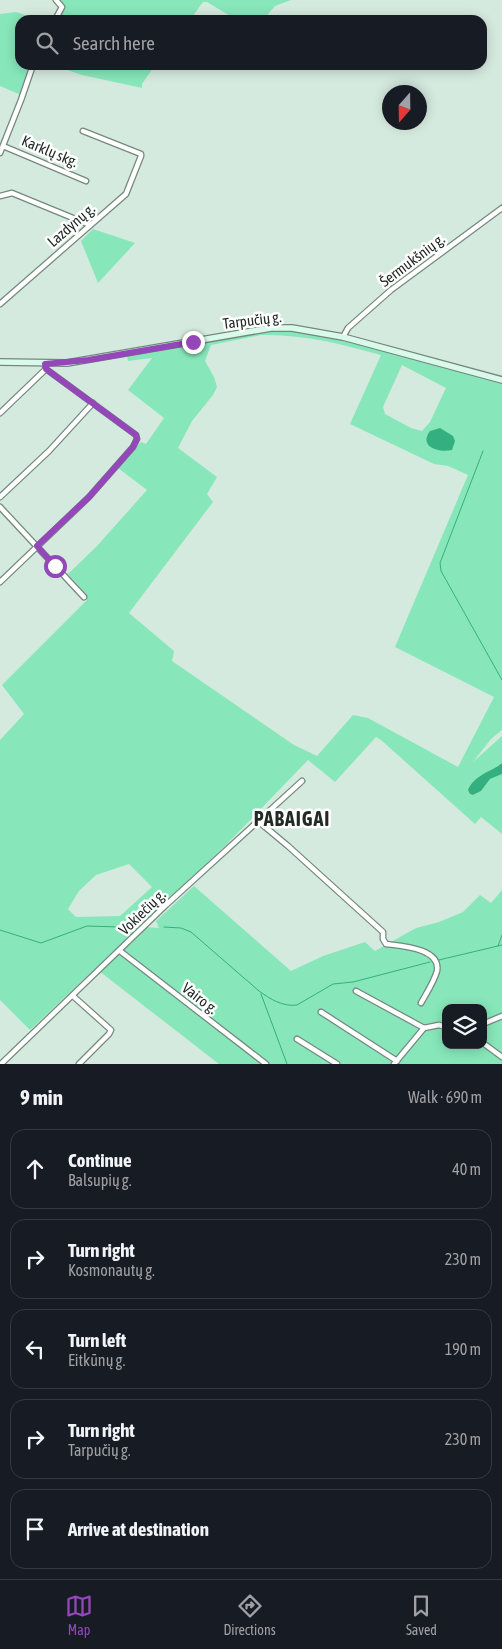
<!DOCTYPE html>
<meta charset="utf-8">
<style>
body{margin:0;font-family:"Asap Condensed",sans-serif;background:#20242c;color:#f1f3f6}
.controls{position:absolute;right:15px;bottom:15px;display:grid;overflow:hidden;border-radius:10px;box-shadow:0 2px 12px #0003}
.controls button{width:45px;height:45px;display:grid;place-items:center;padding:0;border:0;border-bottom:1px solid #363941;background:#171b24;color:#f1f3f6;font:25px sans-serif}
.compass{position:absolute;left:382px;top:85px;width:45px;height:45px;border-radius:50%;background:#171b24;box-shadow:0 2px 12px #0003;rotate:200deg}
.stop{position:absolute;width:15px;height:15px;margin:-11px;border:4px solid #9347b9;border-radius:50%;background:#fff}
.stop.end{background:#9347b9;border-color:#fff;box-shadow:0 1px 5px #0008}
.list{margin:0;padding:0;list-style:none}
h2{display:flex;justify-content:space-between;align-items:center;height:65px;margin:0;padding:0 20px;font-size:21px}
h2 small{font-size:16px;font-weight:400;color:#9ea1a6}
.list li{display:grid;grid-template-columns:32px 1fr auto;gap:15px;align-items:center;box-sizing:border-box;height:80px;margin:0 10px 10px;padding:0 10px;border:1px solid #363941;border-radius:15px}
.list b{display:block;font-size:19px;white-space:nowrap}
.list p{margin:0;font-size:16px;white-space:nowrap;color:#9ea1a6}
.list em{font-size:16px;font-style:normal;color:#9ea1a6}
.icon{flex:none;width:28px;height:28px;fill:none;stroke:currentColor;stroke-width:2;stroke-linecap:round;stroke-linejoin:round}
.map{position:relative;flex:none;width:502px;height:1064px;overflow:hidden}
.search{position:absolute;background:#171b24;box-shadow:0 2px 12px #0003;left:15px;right:15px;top:15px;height:55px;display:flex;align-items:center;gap:12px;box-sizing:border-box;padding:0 18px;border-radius:15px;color:#9ea1a6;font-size:19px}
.sheet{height:515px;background:#171b24}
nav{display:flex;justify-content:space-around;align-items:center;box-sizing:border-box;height:70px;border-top:1px solid #363941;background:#171b24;font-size:14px;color:#9ea1a6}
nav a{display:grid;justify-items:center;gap:2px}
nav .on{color:#9347b9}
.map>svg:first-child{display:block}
.green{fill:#87e7ba;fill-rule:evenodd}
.water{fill:#34af7f}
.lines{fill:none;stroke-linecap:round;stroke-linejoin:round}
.stream{stroke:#34af7f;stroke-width:1}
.street-casing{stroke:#74887e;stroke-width:7}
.secondary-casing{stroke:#74887e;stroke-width:8}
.street{stroke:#fff;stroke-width:4.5}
.secondary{stroke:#d9faeb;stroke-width:5.5}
.route{stroke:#9347b9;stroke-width:6}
.labels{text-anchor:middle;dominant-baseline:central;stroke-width:5;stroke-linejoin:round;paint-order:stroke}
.street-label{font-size:15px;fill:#222a26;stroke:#fff}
.district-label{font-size:20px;font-weight:bold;letter-spacing:1px;fill:#222a26;stroke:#fff}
</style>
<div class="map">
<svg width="502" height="1064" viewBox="0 0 502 1064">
<rect width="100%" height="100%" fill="#d5eade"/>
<g class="green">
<polygon points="60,0 291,0 275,6 263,20 237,20 207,2 203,2 190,20 53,20 59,7"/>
<polygon points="16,12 40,20 20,20 20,65 31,65 21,95 0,86 0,14"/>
<polygon points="53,65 155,65 142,84 142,88 82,75"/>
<polygon points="93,229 135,243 98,283 81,241"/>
<path d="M280,330l20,1 42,9 160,42v348l-11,9 -18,23 29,-26v27l-28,18 -4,13 3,1 8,-4 9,-12 12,-5v60l-21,-17 -6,7 -94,-84 -5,-3 -41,45 -27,-22 -81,84 -197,186 -30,-30v-260l24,-26 -22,-29 84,-84 1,-6 -19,-21 29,-28 50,-56 -29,-22 23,-26 5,2 18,-26 -36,-28 24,-32 -24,3 -1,-5 137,-25zM261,335c42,-1 80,9 120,20l-31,69 84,40 14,2 20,9 -73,172 99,50 -36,70 -90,-49 -15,-3 -36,41 -23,-11 -122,-84 2,-10 -45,-38 84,-111 -6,-8 10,-17 -39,-29 14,-27 21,-26 4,-8 -3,-10 -9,-16 6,-16zM402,365l44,23 -16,34 -8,9 -11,-3 -26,-14 -2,-7zM129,864l23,23 -32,29 -44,1 -8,-8 11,-18 17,-16z"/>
<path d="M194,886l97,85 32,-15 42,-14 10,9 41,-23 23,-6 24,-10 17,-17 11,8 11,-13v174h-283l-120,-93 45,-44 15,1 -3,-7zM446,1008h37v37h-37z"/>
</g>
<g class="water">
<path d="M440,428l13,8 2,5 -3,9c-13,3 -34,-3 -22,-19z"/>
<path d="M502,763v11l-12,5 -9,12 -8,4 -3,-1 -2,-4c6,-15 23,-18 34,-27z"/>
</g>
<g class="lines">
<g class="stream">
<polyline points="483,451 440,563 441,571 502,680"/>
<path d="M164,927l17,1 10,4 68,59c11,8 24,16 38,14l36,-21 20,-2 77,-20"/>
<polyline points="0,930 41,943 87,926 119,927"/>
<polyline points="498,946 502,935"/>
<polyline points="439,960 502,945"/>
<polyline points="261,994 287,1064"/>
</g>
<defs>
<g id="street">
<polyline points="55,20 62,7 56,0"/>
<polyline points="3,146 86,181"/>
<polyline points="0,153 21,100 33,65"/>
<polyline points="0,196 12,193 90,225"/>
<polyline points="0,304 126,194 141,156 141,154 83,131"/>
<polyline points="343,337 348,328 391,290 502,208"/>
<polyline points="0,413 46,369 45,366"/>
<polyline points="0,497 49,451 93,403"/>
<polyline points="0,507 84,597"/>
<polyline points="0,582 89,497 133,447 137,439 136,435 46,369"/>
<path d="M258,821l30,25 95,86v7l3,5c15,2 55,4 51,27 -3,11 -11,23 -16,32"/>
<polyline points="120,951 266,1064"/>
<polyline points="356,991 424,1028"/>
<polyline points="73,996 111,1030 109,1034 79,1064"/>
<polyline points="321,1012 397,1061"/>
<polyline points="483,1024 502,1016"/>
<polyline points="297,1039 337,1064"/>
<polyline points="483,1043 502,1057"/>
<polyline points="1,1064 166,905 302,781"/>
<polyline points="394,1064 424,1028 439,1025 446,1027"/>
</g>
<polyline id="secondary" points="0,362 67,363 271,328 292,328 343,337 502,380"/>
</defs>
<use href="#street" class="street-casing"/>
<use href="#secondary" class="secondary-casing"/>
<use href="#street" class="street"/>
<use href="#secondary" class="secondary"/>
</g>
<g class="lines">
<polyline class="route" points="55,566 37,546 89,497 133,447 137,439 136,435 46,369 45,364 88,360 193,342"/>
</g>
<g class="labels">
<g class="street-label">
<text transform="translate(50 151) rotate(23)">Karklų skg.</text>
<text transform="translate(71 225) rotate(-41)">Lazdynų g.</text>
<text transform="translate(412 260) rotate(-37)">Šermukšnių g.</text>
<text transform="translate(252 320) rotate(-7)">Tarpučių g.</text>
<text transform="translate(142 912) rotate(-44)">Vokiečių g.</text>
<text transform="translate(200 998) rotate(38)">Vairo g.</text>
</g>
<g class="district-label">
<text x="292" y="818">PABAIGAI</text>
</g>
</g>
</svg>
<div class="controls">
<button><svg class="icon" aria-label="layers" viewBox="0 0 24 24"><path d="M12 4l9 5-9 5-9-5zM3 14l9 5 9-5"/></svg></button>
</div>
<svg class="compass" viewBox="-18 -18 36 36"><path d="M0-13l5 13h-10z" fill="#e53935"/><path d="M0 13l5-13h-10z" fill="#9ea1a6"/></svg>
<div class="stop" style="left:55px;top:566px"></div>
<div class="stop end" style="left:193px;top:342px"></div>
<div class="search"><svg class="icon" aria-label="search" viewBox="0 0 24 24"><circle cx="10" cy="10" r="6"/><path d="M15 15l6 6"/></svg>Search here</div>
</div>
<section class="sheet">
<h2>9 min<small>Walk · 690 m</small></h2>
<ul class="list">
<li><svg class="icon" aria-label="ahead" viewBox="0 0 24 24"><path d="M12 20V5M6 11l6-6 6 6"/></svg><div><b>Continue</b><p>Balsupių g.</p></div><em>40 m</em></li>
<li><svg class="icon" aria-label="right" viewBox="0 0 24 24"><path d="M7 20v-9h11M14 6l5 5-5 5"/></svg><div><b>Turn right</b><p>Kosmonautų g.</p></div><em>230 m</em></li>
<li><svg class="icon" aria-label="left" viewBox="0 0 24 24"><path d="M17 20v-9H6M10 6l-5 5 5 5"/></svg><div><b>Turn left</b><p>Eitkūnų g.</p></div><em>190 m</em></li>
<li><svg class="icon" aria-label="right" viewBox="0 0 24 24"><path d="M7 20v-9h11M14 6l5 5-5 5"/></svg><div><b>Turn right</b><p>Tarpučių g.</p></div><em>230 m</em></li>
<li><svg class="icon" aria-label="arrive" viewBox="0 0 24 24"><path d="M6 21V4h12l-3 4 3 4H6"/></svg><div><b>Arrive at destination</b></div></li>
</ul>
</section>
<nav>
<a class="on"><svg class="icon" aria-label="map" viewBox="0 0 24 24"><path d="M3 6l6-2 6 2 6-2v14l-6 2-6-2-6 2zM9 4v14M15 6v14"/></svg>Map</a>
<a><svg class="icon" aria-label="directions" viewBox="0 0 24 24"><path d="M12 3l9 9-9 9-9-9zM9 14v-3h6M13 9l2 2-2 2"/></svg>Directions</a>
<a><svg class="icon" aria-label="saved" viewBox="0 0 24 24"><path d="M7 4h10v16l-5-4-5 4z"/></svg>Saved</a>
</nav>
